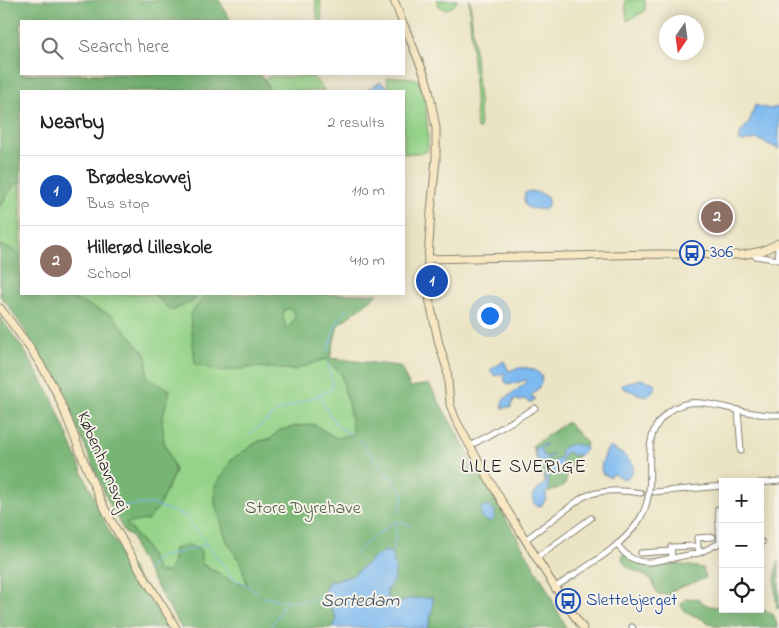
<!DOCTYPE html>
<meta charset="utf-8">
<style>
body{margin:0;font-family:"Indie Flower",sans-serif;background:#f2f2f2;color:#202124}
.controls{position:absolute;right:15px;bottom:15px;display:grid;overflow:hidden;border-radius:0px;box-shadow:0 2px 12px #0003}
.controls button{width:45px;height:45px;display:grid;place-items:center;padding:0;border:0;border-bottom:1px solid #e0e0e0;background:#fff;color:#202124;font:25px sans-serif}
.compass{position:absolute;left:659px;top:15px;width:45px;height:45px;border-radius:50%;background:#fff;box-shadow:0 2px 12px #0003;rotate:193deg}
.you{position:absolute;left:489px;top:315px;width:18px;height:18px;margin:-12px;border:4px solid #fff;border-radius:50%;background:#1a73e8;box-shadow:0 0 0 8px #1a73e833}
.badge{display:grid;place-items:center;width:32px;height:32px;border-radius:50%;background:#ea580c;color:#fff;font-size:16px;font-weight:700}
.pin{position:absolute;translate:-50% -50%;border:2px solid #fff;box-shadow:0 1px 5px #0006}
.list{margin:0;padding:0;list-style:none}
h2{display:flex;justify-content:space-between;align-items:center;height:65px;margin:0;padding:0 20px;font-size:21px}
h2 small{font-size:16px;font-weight:400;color:#757577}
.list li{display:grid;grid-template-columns:32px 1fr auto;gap:15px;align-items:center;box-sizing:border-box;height:70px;padding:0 20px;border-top:1px solid #e0e0e0}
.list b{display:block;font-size:19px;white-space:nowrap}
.list p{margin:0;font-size:16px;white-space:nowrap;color:#757577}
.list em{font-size:16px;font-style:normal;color:#757577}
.icon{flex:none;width:28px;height:28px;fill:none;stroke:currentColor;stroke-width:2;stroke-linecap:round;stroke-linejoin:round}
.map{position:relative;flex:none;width:779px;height:628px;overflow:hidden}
.search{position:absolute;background:#fff;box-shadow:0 2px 12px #0003;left:20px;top:20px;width:385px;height:55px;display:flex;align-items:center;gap:12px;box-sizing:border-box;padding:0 18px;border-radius:0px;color:#757577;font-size:19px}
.panel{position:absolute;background:#fff;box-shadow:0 2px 12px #0003;left:20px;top:90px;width:385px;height:205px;border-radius:0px}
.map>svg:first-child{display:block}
.green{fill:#94d388;stroke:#587852}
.forest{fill:#77b574;stroke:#4a6848;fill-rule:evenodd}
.water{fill:#7ebaf0;stroke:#4d6b86}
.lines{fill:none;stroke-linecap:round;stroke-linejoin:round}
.stream{stroke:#7ebaf0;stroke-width:1}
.street-casing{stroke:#848070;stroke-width:7}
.secondary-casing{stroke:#848070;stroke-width:9}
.street{stroke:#fff;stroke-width:5}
.secondary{stroke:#f7e8c3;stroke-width:7}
.labels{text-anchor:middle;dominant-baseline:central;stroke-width:4;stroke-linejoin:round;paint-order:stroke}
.transit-label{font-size:18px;fill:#164399;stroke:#f7f3e8;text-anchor:start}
.street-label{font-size:18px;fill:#1c1c1c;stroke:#f7f3e8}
.park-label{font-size:18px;fill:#465c42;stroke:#f7f3e8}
.neighbourhood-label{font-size:19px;letter-spacing:1px;fill:#1c1c1c;stroke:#f7f3e8}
.water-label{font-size:19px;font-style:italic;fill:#3e5366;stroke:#f7f3e8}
</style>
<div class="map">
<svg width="779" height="628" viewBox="0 0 779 628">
<rect width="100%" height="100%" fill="#f7f3e8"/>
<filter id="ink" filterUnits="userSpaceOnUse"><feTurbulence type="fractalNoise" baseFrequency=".02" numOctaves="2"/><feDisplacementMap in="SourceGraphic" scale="10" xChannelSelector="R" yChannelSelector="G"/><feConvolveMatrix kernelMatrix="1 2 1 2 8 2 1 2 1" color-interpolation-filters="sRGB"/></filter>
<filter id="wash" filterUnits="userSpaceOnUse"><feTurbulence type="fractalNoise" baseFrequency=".0096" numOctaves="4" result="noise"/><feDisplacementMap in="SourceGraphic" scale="20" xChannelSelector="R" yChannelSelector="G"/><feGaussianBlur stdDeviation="1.12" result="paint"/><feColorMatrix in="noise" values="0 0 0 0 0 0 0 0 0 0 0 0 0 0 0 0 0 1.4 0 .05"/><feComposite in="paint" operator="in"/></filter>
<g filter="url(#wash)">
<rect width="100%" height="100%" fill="#ebe4c4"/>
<g class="green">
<polygon points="315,0 320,0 322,21 318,21"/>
<path d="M437,0h21c-6,10 -18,14 -21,0z"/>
<polygon points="469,0 470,0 479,100 480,129 477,129"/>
<polygon points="625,0 645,0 645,11 627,21"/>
<polygon points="272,76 313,77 325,91 270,91 264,79"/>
<path d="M387,78c6,-1 26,-2 31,2 1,1 2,5 3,7 6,20 7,40 7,62l-2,3 -22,2v-63h-15z"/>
<polygon points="21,183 21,256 14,250 0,245 0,206 15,184"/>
<polygon points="66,294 153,294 172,311 194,300 196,294 204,294 201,301 219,371 257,367 293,370 325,359 341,373 349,408 354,435 336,438 315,425 297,426 278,431 271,439 259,441 251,446 226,539 241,564 247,584 233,582 212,569 174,549 173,561 168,572 158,572 145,546 126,523 158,508 175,472 164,441 162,419 170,390 147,378"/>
<path d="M290,308l5,5c0,7 -3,12 -9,16l-3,-12 1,-7z"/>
</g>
<g class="forest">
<polygon points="0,0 219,0 231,21 21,21 21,74 261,74 270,91 21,91 21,183 15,184 0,206"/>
<path d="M0,245l14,5 7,6v38h45l6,5 40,16 35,41v22l23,12 -8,29 2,22 11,30 -17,37 -10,12 -22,3 19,23 13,26h10l5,-11 1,-12 14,-4 13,5v14l32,18 14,2 -6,-20 -15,-25 -11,-35v-18l17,-27 27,-18 12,-2 7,-8 19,-5 18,-1 21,13 17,-4 -4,-26 -8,-34 -16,-15 -31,11 -37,-3 -38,4 -24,-7 -5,-50 11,-13 3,-7h174l-40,31 -8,33 70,8 10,21 19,-3 67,118 49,83 21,43h-139l3,-6 3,-19 -24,-4 -12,4 -10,-6v-8l-14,-31 -21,18 -24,6 -3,14 12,24 -4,8h-152l-45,-77 -4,-14 -7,-4 -18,-34 -43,-103 -27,-47 -29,-44 -8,-9zM289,308l6,5c0,6 -3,12 -9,16l-3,-13 1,-6z"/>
<polygon points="153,294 196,294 195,300 172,311"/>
<polygon points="0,317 26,353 52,398 85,478 111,535 168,628 0,628"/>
<polygon points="567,422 587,443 569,468 565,485 549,492 532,446"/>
<polygon points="623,554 640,564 647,565 672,563 703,568 706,578 671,591 670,595 657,594 652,580 626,566 622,559"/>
<path d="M779,561v48l-2,-1c-2,-12 -4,-38 2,-47z"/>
<polygon points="695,598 709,606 723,607 723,609 760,609 773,613 778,628 742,628 741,627 714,626 702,619 685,612 681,606 682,602 686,599"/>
</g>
<g class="water">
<polygon points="380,82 387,87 387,91 366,91"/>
<polygon points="755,105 769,109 779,107 779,149 757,139 742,142 739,140 741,132 749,123"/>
<path d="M530,191l10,2 7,4c2,6 2,9 -3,13l-15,-2 -4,-3 -1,-7 1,-5z"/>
<path d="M504,361l5,10c3,-1 7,-3 11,-3 4,-1 8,0 12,1 17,6 9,18 -1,27v1h3l1,2 -3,3h-3l-4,-3 -5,2 -6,-2 -3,8 -8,1 -1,-5 1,-3 23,-17 1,-2 -1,-1 -18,5 -2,-2 -1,-3 -1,-1 1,-6 -10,3 -5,-6z"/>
<polygon points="641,379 655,383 655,388 647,397 623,388 621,384"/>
<polygon points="546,443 546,446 543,446 541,449 544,456 547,457 553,453 554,454 542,463 538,461 534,449"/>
<path d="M571,444l14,2 1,4 -6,5h-8l-3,-3h-3l-5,8c3,6 2,12 -3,15 -13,-7 -10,7 -9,14l-3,3v7l-4,6 -5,1c-4,-2 -6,-8 -4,-12l12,-11c0,-19 -2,-15 15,-25l1,-8 4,-3z"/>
<path d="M610,447l14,8 9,9c1,8 -2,13 -10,15l-9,-5 -5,3 -7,-4c-3,-8 3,-16 5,-24z"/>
<path d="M488,506l7,5c0,5 0,8 -5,11l-9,-4v-11z"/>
<path d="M385,551l7,2c3,13 7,26 -5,36v8l10,6 12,-4 24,-2c0,11 -2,22 -6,31h-94l4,-9 -12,-23 -1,-5 4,-9 24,-6 21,-18z"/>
</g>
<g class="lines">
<g class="stream">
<polyline points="328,352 335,326 347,308"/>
<polyline points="318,395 338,427 351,434"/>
<polyline points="250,434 277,412 333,389 328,361"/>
<polyline points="361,441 404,494 399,513"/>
<polyline points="115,514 119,506 152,504 186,516 231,576 248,586 258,593"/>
<polyline points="398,521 411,525"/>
<polyline points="392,553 396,535 397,521"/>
<polyline points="354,556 365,544 397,520"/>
<polyline points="147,572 157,558 207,545"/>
<path d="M263,597c21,4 41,7 62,-1"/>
<polyline points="467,626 469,628"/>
<polyline points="271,627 284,604 286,602"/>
</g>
</g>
</g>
<g filter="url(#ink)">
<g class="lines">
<defs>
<g id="street">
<polyline points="777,245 779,260"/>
<polyline points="752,254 756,256 779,260"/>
<polyline points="738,410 741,451"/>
<polyline points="470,446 535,408"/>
<polyline points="760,483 779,481"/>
<polyline points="654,492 723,486"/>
<polyline points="718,509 720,543"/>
<path d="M525,540l58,-43c19,-8 38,-7 58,-4"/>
<polyline points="760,542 762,542"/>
<path d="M617,544c9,13 19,19 35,18l47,-9 21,-10h3"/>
<polyline points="641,553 671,551"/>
<polyline points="699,553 697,538 713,537"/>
<polyline points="536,558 591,518"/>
<polyline points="672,559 671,547 694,546"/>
<path d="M554,588c26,-18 67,-40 84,-66 6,-9 10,-20 11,-32 2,-16 -1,-33 2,-49 3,-19 19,-35 38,-38 10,-2 20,1 30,3 20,4 40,10 60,9"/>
<polyline points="632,627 633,628"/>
</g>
<g id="secondary">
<polyline points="394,0 402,21"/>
<path d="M404,25l21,51 4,14 7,38v31l-5,53 -4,64 3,27 9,41 8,25 3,35 5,14c20,38 42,76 65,113 20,33 40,66 63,97"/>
<polyline points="428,259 657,254 741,255 762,251 779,243"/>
<path d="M0,308c21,27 42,55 57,86 16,36 28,74 45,109 22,44 49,84 74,125"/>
</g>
</defs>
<use href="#street" class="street-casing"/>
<use href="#secondary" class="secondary-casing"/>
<use href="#street" class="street"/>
<use href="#secondary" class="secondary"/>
</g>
</g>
<defs>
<symbol id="bus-ring" viewBox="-11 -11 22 22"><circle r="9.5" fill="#f7f3e8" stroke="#1a4fb4" stroke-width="1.5"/><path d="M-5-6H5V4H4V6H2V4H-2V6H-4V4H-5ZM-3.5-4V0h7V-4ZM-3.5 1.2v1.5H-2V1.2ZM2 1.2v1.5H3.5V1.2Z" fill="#1a4fb4"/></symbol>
</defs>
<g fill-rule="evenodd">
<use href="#bus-ring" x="678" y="239" width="28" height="28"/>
<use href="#bus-ring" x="554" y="587" width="28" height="28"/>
</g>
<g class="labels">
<g class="transit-label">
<text x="710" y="253">306</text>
<text x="586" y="601">Slettebjerget</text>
</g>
<g class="street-label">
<text transform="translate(102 462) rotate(67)">Københavnsvej</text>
</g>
<g class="park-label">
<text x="303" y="509">Store Dyrehave</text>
</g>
<g class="neighbourhood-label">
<text x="524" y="467">LILLE SVERIGE</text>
</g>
<g class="water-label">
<text x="360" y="601">Sortedam</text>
</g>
</g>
</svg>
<div class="controls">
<button>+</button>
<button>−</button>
<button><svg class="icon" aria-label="locate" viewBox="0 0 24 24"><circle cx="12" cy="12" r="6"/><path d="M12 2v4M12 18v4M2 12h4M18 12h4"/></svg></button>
</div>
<svg class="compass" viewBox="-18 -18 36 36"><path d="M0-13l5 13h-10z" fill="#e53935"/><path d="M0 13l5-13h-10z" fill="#757577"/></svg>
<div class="you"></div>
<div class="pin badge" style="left:432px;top:281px;background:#1a4fb4">1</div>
<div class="pin badge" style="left:717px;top:217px;background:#8d6e63">2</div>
<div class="search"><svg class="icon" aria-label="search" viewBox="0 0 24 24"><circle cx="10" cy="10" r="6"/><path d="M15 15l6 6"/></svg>Search here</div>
<section class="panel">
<h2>Nearby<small>2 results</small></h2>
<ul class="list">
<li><span class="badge" style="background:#1a4fb4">1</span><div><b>Brødeskovvej</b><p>Bus stop</p></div><em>110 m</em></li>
<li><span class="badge" style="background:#8d6e63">2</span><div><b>Hillerød Lilleskole</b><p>School</p></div><em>410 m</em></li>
</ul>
</section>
</div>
